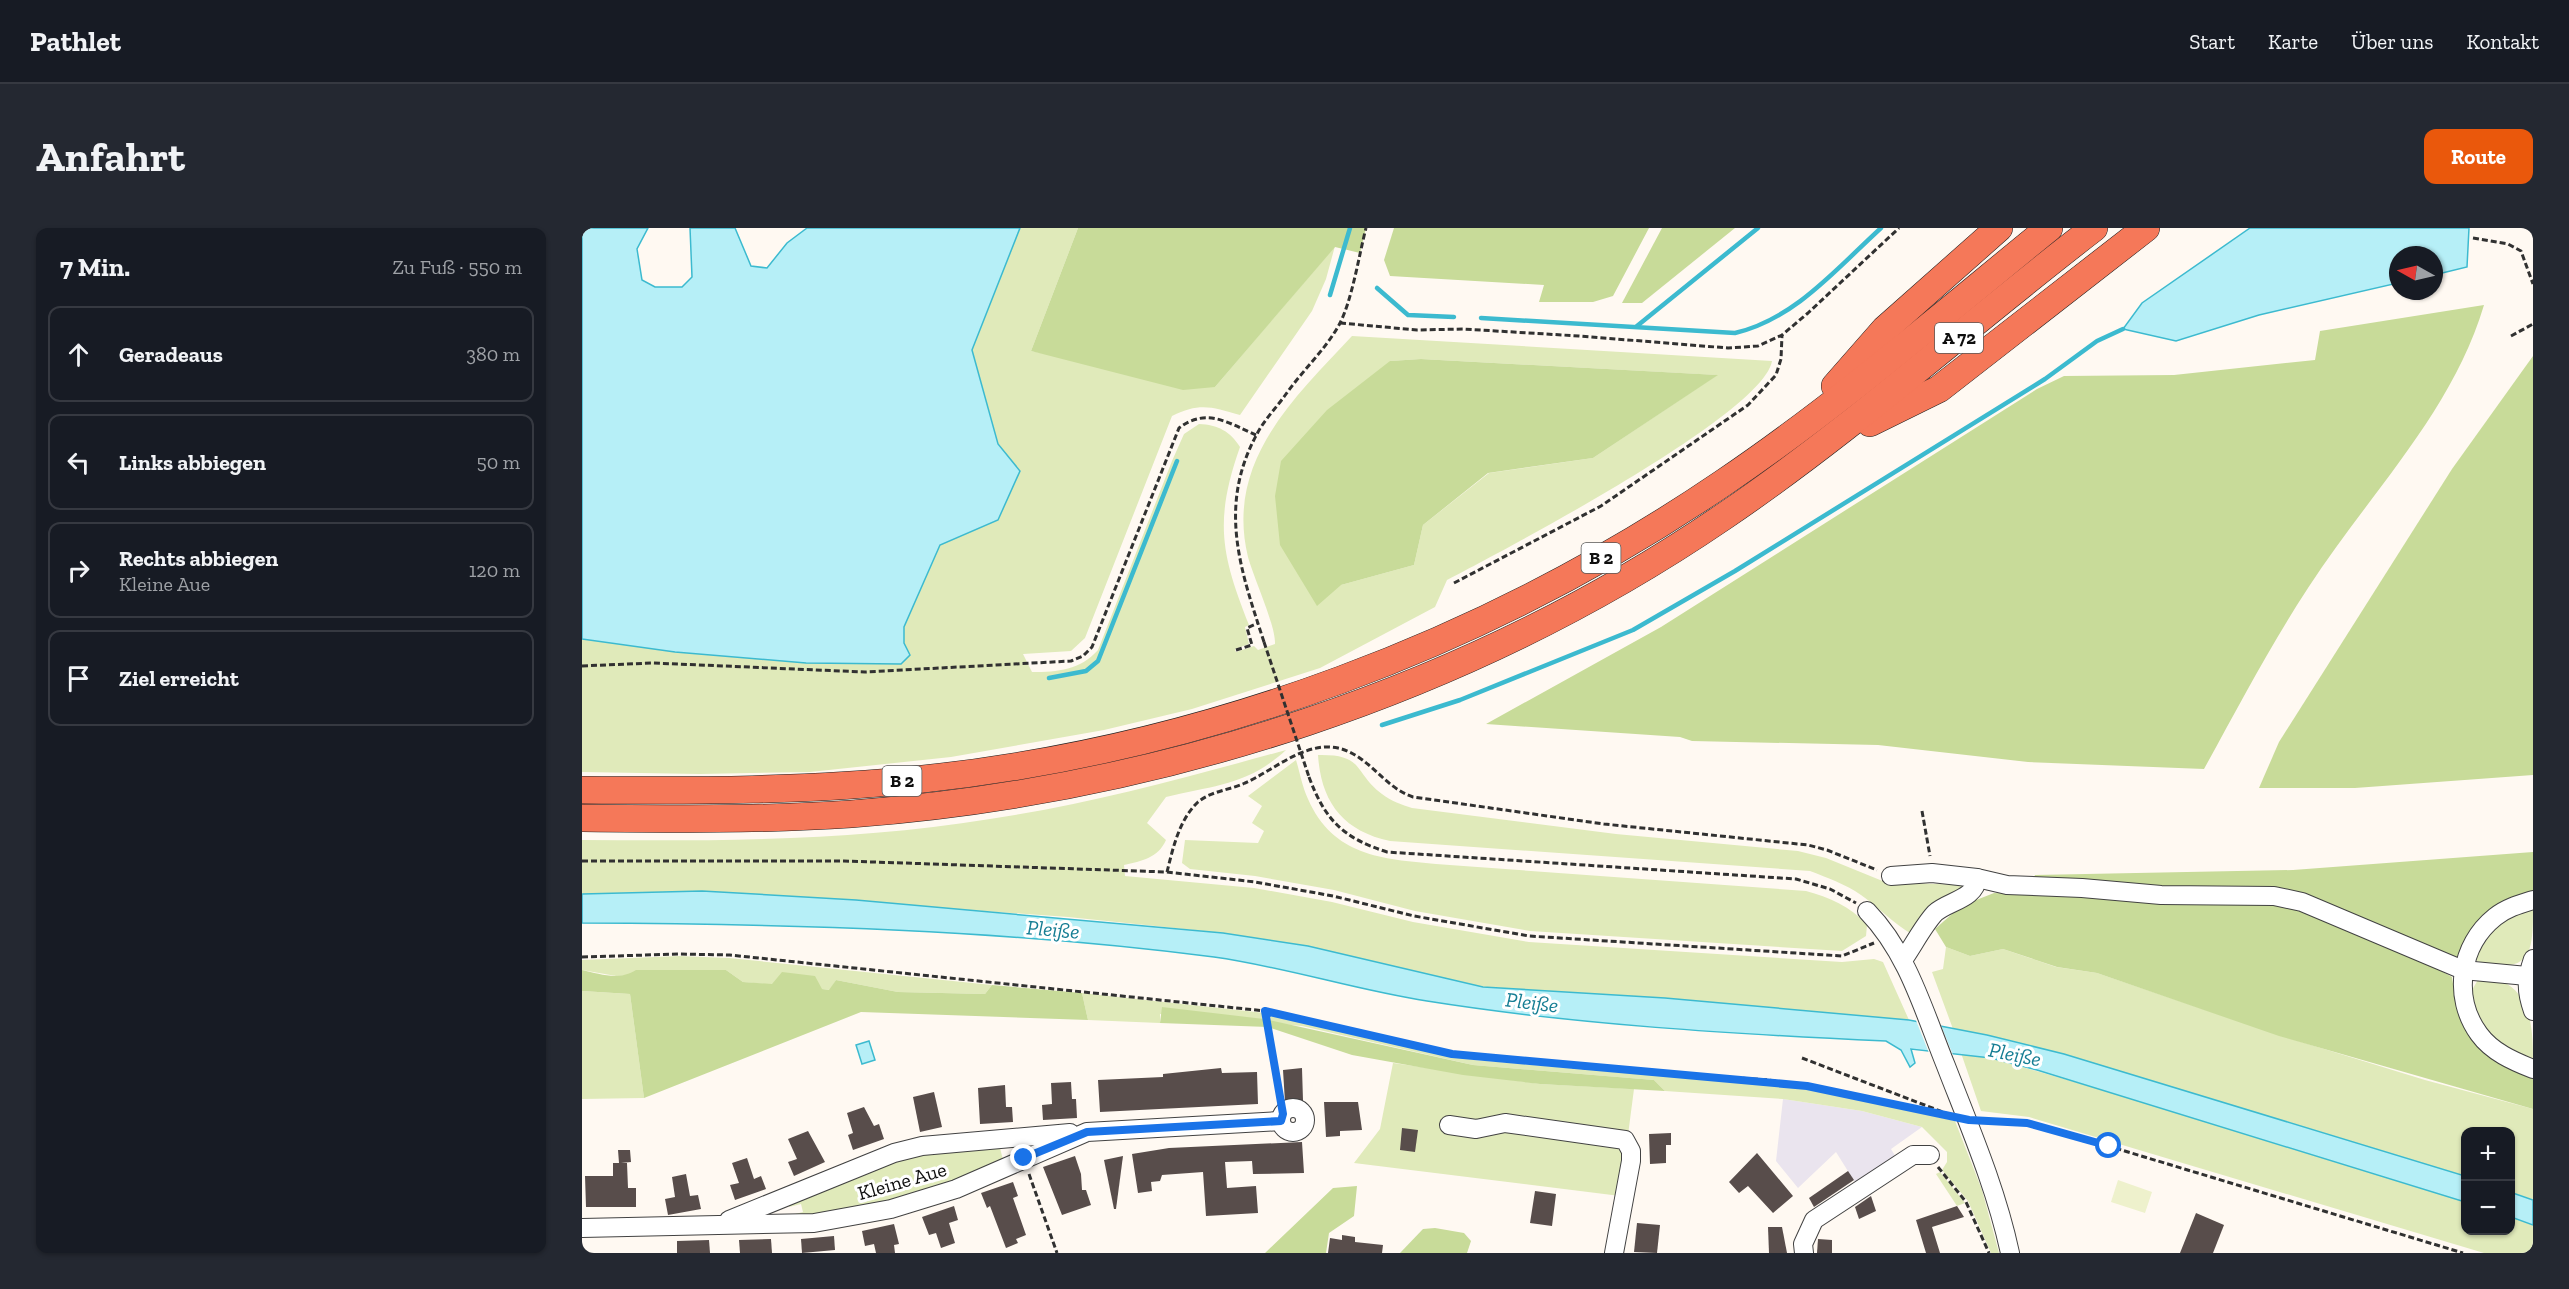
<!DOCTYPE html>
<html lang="de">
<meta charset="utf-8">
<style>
body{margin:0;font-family:"Zilla Slab",serif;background:#242831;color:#f1f3f6}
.controls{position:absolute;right:18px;bottom:18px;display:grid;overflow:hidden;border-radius:12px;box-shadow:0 2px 4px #0004}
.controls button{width:54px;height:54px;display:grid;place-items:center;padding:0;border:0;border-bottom:2px solid #363941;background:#171b24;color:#f1f3f6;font:30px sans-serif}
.compass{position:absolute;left:1807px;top:18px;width:54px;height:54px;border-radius:50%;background:#171b24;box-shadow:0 2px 4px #0004;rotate:278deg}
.stop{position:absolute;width:18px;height:18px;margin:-14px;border:4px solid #1a73e8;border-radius:50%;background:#fff}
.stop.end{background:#1a73e8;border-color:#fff;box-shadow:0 2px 6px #0008}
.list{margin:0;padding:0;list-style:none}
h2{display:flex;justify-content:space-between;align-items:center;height:78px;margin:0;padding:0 24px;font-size:26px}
h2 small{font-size:20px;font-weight:400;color:#9ea1a6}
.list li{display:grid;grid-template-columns:39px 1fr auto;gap:18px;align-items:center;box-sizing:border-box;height:96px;margin:0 12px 12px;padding:0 12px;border:2px solid #363941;border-radius:12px}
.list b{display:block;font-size:22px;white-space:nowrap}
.list p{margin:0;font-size:20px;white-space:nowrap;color:#9ea1a6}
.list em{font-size:20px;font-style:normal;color:#9ea1a6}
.icon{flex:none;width:33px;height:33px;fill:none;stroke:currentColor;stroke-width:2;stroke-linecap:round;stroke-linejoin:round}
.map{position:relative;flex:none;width:1951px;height:1025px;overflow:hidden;border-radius:12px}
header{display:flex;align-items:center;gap:36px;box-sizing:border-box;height:84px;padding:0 30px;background:#171b24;border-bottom:2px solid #363941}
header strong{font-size:28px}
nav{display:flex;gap:33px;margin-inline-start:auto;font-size:21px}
.intro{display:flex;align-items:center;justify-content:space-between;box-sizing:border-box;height:144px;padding:0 36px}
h1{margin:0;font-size:42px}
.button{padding:15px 27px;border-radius:12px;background:#ea580c;color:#fff;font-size:21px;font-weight:700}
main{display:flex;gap:36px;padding:0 36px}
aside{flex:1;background:#171b24;border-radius:12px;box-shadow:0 2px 4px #0004}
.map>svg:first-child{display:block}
.industrial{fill:#eae4ee}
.green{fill:#e0eaba;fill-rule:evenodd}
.forest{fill:#c8db99}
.pitch{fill:#eef1cc}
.water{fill:#b6eff7;stroke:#3cbacf;stroke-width:1.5}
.pier{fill:#fff9f2}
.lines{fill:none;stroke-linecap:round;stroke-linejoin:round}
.stream{stroke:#3cbacf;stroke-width:4.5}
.building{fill:#584d4b}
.minor-casing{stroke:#424242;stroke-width:20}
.highway-casing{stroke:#202020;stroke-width:28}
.path{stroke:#313131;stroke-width:3;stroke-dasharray:6 3;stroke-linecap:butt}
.minor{stroke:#fff;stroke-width:18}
.highway{stroke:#f57859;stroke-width:27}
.path-bridge{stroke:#313131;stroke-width:3;stroke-dasharray:6 3;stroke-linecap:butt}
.route{stroke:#1a73e8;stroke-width:8}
.labels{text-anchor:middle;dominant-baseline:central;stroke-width:6;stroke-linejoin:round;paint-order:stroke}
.shield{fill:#fff;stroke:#575757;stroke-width:1.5}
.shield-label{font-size:18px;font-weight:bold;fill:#0f0f0f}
.street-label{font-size:20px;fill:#0f0f0f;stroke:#fff}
.water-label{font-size:21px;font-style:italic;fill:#167e94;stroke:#fff}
</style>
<header>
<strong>Pathlet</strong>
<nav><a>Start</a><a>Karte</a><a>Über uns</a><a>Kontakt</a></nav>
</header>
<div class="intro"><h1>Anfahrt</h1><a class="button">Route</a></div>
<main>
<aside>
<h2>7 Min.<small>Zu Fuß · 550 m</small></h2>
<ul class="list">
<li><svg class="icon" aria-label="ahead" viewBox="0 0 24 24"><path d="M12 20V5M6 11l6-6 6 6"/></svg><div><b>Geradeaus</b></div><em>380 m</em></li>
<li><svg class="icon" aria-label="left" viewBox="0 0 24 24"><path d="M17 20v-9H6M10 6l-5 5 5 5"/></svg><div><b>Links abbiegen</b></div><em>50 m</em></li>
<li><svg class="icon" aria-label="right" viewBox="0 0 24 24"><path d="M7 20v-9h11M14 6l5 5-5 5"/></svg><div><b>Rechts abbiegen</b><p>Kleine Aue</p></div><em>120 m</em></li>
<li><svg class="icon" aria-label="arrive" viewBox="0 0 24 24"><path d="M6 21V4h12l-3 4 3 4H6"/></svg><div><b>Ziel erreicht</b></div></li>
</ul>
</aside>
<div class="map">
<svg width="1951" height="1025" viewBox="0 0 1951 1025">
<rect width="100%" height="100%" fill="#fff9f2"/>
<polygon class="industrial" points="1201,871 1280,883 1340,899 1309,921 1315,931 1274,956 1254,924 1216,960 1194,933"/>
<g class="green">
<path d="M438,0h58l-47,123 184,36 120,-141 -9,33 -14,32 -72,104c-28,-8 -40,-13 -68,1l-87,222 -14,13 -48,3 9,18c26,0 48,-2 66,-22l74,-189 12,-27 15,-10c19,1 31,7 41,23 -26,74 -19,107 9,178l-4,2 4,17 -14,5 1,3 18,-6 4,4 17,-6c1,-18 -21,-65 -27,-87 -23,-95 45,-158 104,-221l420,25c-9,54 -270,190 -325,219l-12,27 -115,61 -128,41 -88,21 -153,27 -141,15 -110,2 -118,-2v-133l93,13 131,11 98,-20v-16l36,-82 58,-25 22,-49 -22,-27 -26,-94zM839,131l296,16 -124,83 -104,15 -66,52 -9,40 -73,20 49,-224z"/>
<path d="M704,522c-39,36 -72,35 -120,47l-19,26 19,17c-8,18 -24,21 -42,25l1,11 129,12 78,14 81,20 116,20 313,20 32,-3 9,3 26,58 -244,-22 -182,-11 -175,-41 -85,-13 -155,-16 -366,-26 -120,3v-54c136,1 273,1 408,-21 101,-15 198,-42 296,-69z"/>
<path d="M736,527c47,-1 35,17 64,39 9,7 20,11 30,14l204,26 182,17 28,7 59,24 78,3 2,5 -52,45c-22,-13 -33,-27 -52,-40 -16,-11 -33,-17 -51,-24l-420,-30c-47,-10 -69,-39 -72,-86z"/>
<path d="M714,532c4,13 6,26 12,39 25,57 74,60 128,65l370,27c23,6 44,15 61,34l-1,11 -24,15 -312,-20 -115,-20 -81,-21 -79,-14 -65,-7 -8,-6 3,-23 73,3 6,-12 -12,-8 10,-17 -14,-10z"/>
<path d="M1951,677c0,46 0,71 -56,56l-1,-6 23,-33z"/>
<polygon points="1364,719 1388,728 1421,721 1474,739 1515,745 1697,807 1843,852 1951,881 1951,972 1929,964 1928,904 1884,904 1883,948 1482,826 1371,801 1350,744 1361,741"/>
<polygon points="97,728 147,730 410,757 403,766 316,764 254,752 248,762 161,754 144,742 34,748 0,742 0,732"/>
<path d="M1898,748c9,2 20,3 27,8 26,16 26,52 26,80l-26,-12 -27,-29 -9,-31z"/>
<polygon points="0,763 48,766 62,870 0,871"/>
<polygon points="500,765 683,785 892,832 1225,860 1373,893 1400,962 1417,1025 1409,1025 1386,973 1360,942 1365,934 1365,924 1340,899 1280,883 1201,871 1083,863 1072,852 891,837 720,798 578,786 578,795 506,792"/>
<polygon points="1379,825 1409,830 1586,881 1883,974 1884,1002 1928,1002 1929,989 1951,997 1951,1025 1902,1025 1447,889 1399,883"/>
<polygon points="811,835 958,856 1052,861 1038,968 772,935 798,901"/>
<polygon points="417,916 422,936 351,963 232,989 209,987 221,984 219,976 207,979 210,974 314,930"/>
<polygon points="1358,944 1383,975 1375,978 1354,946"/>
</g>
<g class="forest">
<polygon points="496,0 784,0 778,25 753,19 633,159 601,162 449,123"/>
<polygon points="812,0 1067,0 1031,68 1011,74 957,74 962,57 808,48 802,32"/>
<polygon points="1080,0 1153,0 1060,75 1040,75"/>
<path d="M1902,77c-32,108 -116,190 -176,283 -38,58 -71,121 -104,181l-176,-7 -150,-17 -186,-4 -12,-4 -194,-13 175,-97 376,-238 27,-13 110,-1 141,-15 5,-29z"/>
<polygon points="1951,128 1951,547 1773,560 1677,560 1697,514 1870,241"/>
<polygon points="839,131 1136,147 1011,230 906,245 841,297 832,337 759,357 735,378 698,317 693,268 699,233 745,182 808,133"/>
<polygon points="1951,624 1951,666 1887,707 1874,731 1712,666 1450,654 1453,647 1711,642"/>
<path d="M1412,665l297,12 122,50 39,22c9,64 24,74 81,99v33l-254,-73 -182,-63 -40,-6 -54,-18 -33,7 -24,-9 -11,-18 26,-23z"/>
<path d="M0,742c18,4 37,11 54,0h90l17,12 29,2 10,-12 33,4 7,13 7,1 7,-10 62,12 87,2 7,-9 90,8 6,27 -227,-8 -217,86 -14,-104 -48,-3z"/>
<polygon points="580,779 682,791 891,837 1072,852 1083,863 958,856 881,847 770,827 686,799 578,795"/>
<polygon points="775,958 772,988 747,1005 744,1025 683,1025 751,960"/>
<polygon points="853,1000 882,1005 889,1013 885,1025 818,1025 841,1001"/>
</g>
<polygon class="pitch" points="1536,952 1570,964 1563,985 1529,974"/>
<g class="water">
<polygon points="0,0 66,0 55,21 60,52 73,59 100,59 110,49 108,0 153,0 169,38 185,40 205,15 225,0 438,0 390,122 416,216 438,243 416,292 358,317 322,399 322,415 328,427 319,436 224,435 93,424 0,411"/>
<polygon points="1668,0 1887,0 1885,39 1852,47 1852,27 1816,27 1816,55 1677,87 1594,113 1541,101 1560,75"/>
<path d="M120,663l154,9 367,33 85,13 175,41 182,11 244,22 78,15 77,19 401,122v26l-428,-132 -46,-12 -80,-9 4,14 -5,4 -9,-17 -15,-9c-153,-7 -308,-16 -459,-40 -72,-11 -141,-34 -213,-44 -209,-27 -421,-33 -632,-34v-29z"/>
<polygon points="287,813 293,832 280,836 274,817"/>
<polygon points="1928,964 1951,972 1951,997 1929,989"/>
</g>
<polygon class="pier" points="1333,790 1358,795 1371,827 1347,825"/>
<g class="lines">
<g class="stream">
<polyline points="795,60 826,87 872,89"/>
<polyline points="748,67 768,0"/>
<path d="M899,90l254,15c60,-14 102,-65 146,-105"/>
<polyline points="1055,98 1176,0"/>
<polyline points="467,450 504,443 516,433 595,233"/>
<polyline points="800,497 878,472 1051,402 1153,343 1463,151 1515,113 1541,101"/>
</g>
</g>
<g class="building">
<polygon points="639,840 640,845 675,844 676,876 518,884 516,852 581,849 581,846"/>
<polygon points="720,840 721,873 703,874 701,842"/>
<polygon points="489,854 490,871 494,871 495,890 461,892 460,877 470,876 469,855"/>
<polygon points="423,857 424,879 430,879 431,894 398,896 396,860"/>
<polygon points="352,864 360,899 338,904 331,869"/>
<polygon points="742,874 776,874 780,902 758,903 758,908 744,909"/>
<polygon points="282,879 292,898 297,896 302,911 271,922 266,907 271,905 265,885"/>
<polygon points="820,900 836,902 833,924 818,922"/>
<polygon points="226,903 243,934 212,948 206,934 215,931 206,911"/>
<polygon points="1089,905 1089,917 1084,917 1084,935 1068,936 1067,906"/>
<polygon points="720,914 722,945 671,946 670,933 643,934 645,960 674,958 676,985 624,988 621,944 580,947 578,953 569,954 570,963 556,965 550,926 587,920"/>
<polygon points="36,922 48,922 49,934 39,935 45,935 46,960 54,960 54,979 4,979 3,948 31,948 31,935 37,935"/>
<polygon points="1175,925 1211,968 1191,985 1166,958 1157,965 1147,954"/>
<polygon points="493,928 499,946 500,962 504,962 509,977 480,987 461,939"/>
<polygon points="541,928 534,981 532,981 522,932"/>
<polygon points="165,930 172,951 179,948 184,961 153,972 148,957 157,955 150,935"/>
<polygon points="1266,943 1272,952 1232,979 1227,970"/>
<polygon points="104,946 108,968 116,967 119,981 86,987 83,971 93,969 90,949"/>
<polygon points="431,954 436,968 431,970 444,1007 434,1011 436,1015 424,1020 408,978 405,980 399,965"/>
<polygon points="953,963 974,966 970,998 948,995"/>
<polygon points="1289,968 1294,983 1277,991 1273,979"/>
<polygon points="372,978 376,992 367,995 373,1015 359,1020 354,1005 347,1007 340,989"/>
<polygon points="1375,978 1382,989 1350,999 1358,1025 1344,1025 1334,992"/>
<polygon points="1614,985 1642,997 1631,1025 1598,1025"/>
<polygon points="1055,995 1078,997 1075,1025 1052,1024"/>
<polygon points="312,996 317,1016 312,1017 313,1025 294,1025 292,1016 283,1018 280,1003"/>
<polygon points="1186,999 1200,999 1205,1025 1187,1025"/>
<polygon points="760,1007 773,1009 773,1014 801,1017 800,1025 746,1025 748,1010 760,1012"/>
<polygon points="252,1008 253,1022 220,1025 219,1011"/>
<polygon points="189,1011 190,1025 158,1025 157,1012"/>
<polygon points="1236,1011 1250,1012 1250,1025 1235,1025"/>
<polygon points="127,1012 128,1025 95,1025 95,1013"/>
</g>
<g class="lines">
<defs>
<g id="minor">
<polyline points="1309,648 1350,645 1395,650 1425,657 1500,660 1579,667 1692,668 1720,674 1881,742 1945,748"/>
<path d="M1951,672c-13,4 -27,8 -38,17 -35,28 -43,80 -16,117 13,18 34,27 54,35"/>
<path d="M1285,683c41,42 57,101 79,155 24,62 50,122 64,187"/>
<path d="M1951,731c-7,20 -7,32 0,52"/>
<path d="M1321,732c10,-14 20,-34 32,-47 13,-12 41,-14 42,-35"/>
<circle cx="711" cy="892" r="12"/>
<polyline points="867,897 894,901 923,895 1043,912 1049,923 1049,933 1032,1025"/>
<polyline points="147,992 312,925 340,918 488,905"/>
<polyline points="0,1000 232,995 309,981 374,961 505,904 699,893"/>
<polyline points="1222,1025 1221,1016 1232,992 1331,927 1348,927"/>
</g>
<g id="highway">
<polyline points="1253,158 1303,101 1417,0"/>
<polyline points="1288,195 1357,161 1564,0"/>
<path d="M0,562c114,1 227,1 341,-11 283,-30 565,-136 800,-296 114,-77 219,-168 326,-255"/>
<path d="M0,590c90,1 179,2 269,-4 307,-23 617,-123 872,-297 130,-88 247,-194 371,-289"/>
</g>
</defs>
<use href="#minor" class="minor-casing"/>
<use href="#highway" class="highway-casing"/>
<g class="path">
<polyline points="1891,10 1926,16 1939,23 1951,56"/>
<polyline points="758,95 835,102 881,101 997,108 1146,120 1176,118 1200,107 1226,85 1317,0"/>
<polyline points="1929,108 1951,96"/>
<polyline points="872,355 1019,278 1166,177 1194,147 1199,131 1200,107"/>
<path d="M682,414c-23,-71 -47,-135 -7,-208 7,-14 20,-27 29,-40 17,-24 39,-44 53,-69 13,-24 20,-70 27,-97"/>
<polyline points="654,422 670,417 665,400 676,395"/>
<path d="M0,438l71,-3 212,9 206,-11 12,-5 9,-9 87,-219c28,-21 49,-5 77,7"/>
<path d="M727,549c16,43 34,61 78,75l409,27 34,10 26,14"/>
<polyline points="1340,583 1348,628"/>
<polyline points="0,633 262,633 585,644 673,654 751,668 832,688 947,708 1260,728 1292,715"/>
<path d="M585,644c6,-24 12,-52 31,-70 13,-11 32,-12 47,-19 28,-12 59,-42 93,-35 31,7 45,39 75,49l191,27 204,21 19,5 50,20"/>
<polyline points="0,729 97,726 148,727 683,783 870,826 1003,840 1187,852 1259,864 1365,888"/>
<polyline points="683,784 700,878"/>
<polyline points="1220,830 1366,886"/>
<polyline points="1402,892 1445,895 1473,902 1881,1025"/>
<polyline points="1356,939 1384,974 1407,1025"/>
<polyline points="447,946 475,1025"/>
</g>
<use href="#minor" class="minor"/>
<use href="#highway" class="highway"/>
<polyline class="path-bridge" points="682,414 727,549"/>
</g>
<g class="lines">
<polyline class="route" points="442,930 505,904 699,893 701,886 683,783 870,826 1225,858 1387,892 1445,895 1527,918"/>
</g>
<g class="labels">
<g class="shield">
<rect x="1353" y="95" width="48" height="30" rx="4.5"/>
<rect x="999.5" y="315" width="39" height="30" rx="4.5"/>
<rect x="300.5" y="538" width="39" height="30" rx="4.5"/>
</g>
<g class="shield-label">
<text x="1377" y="110">A 72</text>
<text x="1019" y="330">B 2</text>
<text x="320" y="553">B 2</text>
</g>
<g class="street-label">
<text transform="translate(320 953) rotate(-16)">Kleine Aue</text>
</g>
<g class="water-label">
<text transform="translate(471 701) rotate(5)">Pleiße</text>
<text transform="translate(950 774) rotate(7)">Pleiße</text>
<text transform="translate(1433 826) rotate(11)">Pleiße</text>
</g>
</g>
</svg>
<div class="controls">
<button>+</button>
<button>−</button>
</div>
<svg class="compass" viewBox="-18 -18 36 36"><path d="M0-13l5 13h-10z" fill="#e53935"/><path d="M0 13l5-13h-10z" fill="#9ea1a6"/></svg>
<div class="stop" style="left:1527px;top:918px"></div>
<div class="stop end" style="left:442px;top:930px"></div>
</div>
</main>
